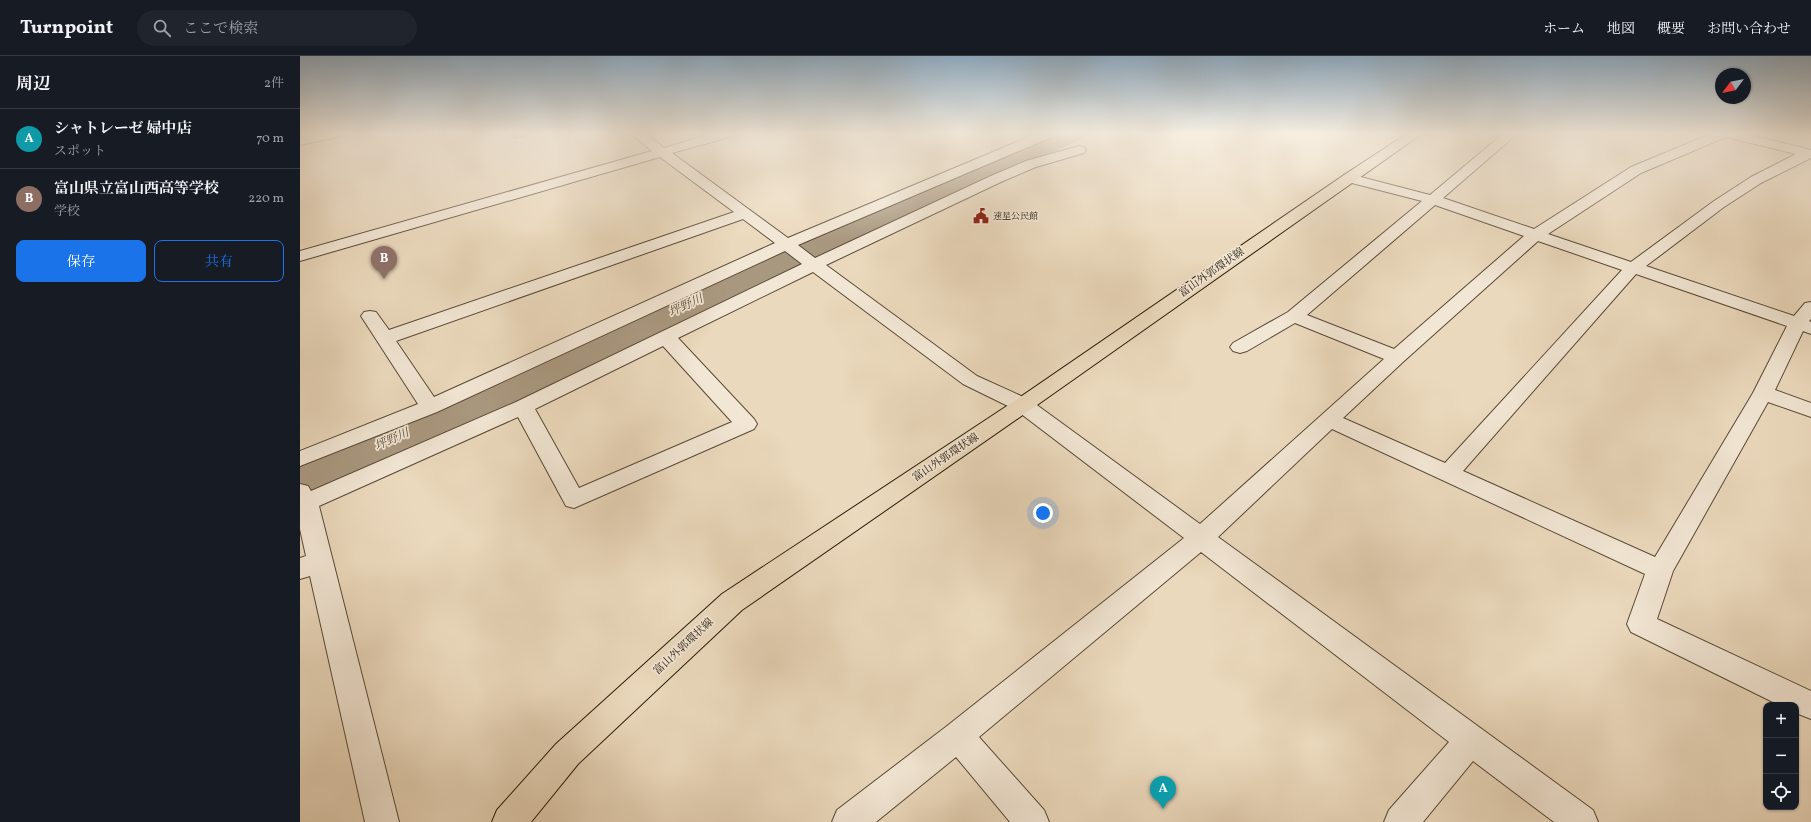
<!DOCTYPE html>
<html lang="ja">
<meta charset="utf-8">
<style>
body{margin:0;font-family:Vollkorn,"Noto Serif JP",serif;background:#20242c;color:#f1f3f6}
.controls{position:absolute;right:12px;bottom:12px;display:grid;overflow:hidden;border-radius:8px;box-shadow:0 1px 3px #0004}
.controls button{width:36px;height:36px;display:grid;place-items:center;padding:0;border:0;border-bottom:1px solid #363941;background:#171b24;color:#f1f3f6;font:20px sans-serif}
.compass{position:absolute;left:1415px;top:12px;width:36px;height:36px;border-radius:50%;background:#171b24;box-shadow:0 1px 3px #0004;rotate:238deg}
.you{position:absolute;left:743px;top:457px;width:14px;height:14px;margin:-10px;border:3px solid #fff;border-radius:50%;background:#1a73e8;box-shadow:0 0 0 6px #1a73e833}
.badge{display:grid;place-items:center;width:26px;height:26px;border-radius:50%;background:#1a73e8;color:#fff;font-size:13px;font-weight:700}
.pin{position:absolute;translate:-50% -33px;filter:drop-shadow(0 1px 2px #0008)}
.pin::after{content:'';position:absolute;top:21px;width:14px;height:12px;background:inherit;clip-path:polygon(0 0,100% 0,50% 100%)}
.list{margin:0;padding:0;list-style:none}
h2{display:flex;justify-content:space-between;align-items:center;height:52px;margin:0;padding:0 16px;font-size:17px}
h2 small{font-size:13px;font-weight:400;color:#9ea1a6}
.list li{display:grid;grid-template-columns:26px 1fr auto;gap:12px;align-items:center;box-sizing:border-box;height:60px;padding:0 16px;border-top:1px solid #363941}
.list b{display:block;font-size:15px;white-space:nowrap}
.list p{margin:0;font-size:13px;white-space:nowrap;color:#9ea1a6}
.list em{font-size:13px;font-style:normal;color:#9ea1a6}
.actions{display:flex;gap:8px;padding:12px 16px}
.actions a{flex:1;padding:9px 0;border:1px solid #1a73e8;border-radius:8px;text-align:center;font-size:14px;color:#1a73e8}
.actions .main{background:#1a73e8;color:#fff}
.icon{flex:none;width:22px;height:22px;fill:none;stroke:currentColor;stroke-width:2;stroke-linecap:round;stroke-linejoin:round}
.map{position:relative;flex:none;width:1511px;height:766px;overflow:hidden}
header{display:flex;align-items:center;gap:24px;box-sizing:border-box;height:56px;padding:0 20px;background:#171b24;border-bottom:1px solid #363941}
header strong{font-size:19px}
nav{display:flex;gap:22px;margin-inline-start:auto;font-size:14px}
.search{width:280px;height:36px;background:#20242c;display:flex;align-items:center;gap:10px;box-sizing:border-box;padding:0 14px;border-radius:22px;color:#9ea1a6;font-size:15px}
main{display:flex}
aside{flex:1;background:#171b24}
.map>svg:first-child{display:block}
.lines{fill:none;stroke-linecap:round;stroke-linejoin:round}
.stream{stroke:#756651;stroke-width:6}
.river{fill:#a99880;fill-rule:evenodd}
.minor-casing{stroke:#594a38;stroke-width:2}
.major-casing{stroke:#281b0b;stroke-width:2}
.minor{fill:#f2e6d4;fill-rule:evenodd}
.major{fill:#ebd9bd;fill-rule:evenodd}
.labels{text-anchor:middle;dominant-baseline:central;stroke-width:3.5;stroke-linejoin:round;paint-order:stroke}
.far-poi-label{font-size:9px;fill:#281b0b;stroke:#f2e6d4;text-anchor:start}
.street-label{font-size:11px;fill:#281b0b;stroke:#f2e6d4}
.water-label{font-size:12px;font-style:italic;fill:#5c4d3a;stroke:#f2e6d4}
</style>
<header>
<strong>Turnpoint</strong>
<div class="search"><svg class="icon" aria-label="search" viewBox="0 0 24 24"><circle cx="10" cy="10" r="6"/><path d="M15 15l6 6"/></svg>ここで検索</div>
<nav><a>ホーム</a><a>地図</a><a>概要</a><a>お問い合わせ</a></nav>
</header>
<main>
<aside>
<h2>周辺<small>2件</small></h2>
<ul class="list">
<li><span class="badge" style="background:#0f9aa8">A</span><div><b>シャトレーゼ 婦中店</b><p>スポット</p></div><em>70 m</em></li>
<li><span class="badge" style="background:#8d6e63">B</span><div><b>富山県立富山西高等学校</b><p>学校</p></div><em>220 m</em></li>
</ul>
<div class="actions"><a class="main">保存</a><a>共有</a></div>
</aside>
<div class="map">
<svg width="1511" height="766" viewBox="0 0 1511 766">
<rect width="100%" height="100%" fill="#ebd9bd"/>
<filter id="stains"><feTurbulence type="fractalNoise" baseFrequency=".005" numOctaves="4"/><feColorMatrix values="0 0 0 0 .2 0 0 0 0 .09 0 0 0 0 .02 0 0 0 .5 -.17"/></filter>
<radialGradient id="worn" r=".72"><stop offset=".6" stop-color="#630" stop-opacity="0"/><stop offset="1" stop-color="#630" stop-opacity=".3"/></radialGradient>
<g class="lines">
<g class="stream">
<polyline points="212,77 215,80 226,77"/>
<polyline points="30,81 46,77"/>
</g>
<polygon class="river" points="746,77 787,77 782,83 602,164 127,388 19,435 0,441 0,401 163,334 577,149"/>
<defs>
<g id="minor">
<polygon points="17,77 42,77 40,80 0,89 0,81"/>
<path d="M330,77h15l19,15 50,-15h21l-2,3 -61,17 116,85 250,-105h18l-2,3 -256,109 17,13 178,-83 33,-14 53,-15 5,1 2,3 -2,3 -48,14 -33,14 -177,84 151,111 53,24 170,124 184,-165 -89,-36 -48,28 -7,2 -7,-2 -3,-4 3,-4 55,-31 134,-111 -78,-20 -2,-3 2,-3 5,-1 81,21 74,-62h14l-75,65 91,31 97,-62 82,-34h30l68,17v8l-50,25 -37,24 -78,59 148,50 11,-13 6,-1v17l-2,2 2,1v12l-8,-3 -28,59 36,13v14l-43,-15 -95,169 -16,48 154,72v28l-15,-6v-8h-17l-148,-73 -4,-8 18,-50 -313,-145 -114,108 375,273 5,12h-44l-81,-61 -50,61h-39l5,-12 60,-68 -248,-190 -222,185 65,73 5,12h-39l-54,-65 -80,65h-44l5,-12 110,-84 237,-188 -168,-128 -53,-26 -150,-112 -135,66 76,81 3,5 -3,5 -180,79 -8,-2 -48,-89 -199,89 80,316h-34l-55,-246 -10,3v-21l6,-2 -6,-27v-45l8,2 3,5 205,-89 286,-138 -17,-13 -348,161 -137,54v-15l118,-47 -57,-88 3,-4 6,-1 6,1 13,18 345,-118 -74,-55 -360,104v-10l352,-100zM1426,81l70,17 -45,23 -37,24 -83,61 -83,-28 93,-61zM1135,149l89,31 -130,113 -87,-34zM443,163l32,24 -341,154 -38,-56zM1238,185l84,29 -177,193 -102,-45 61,-57zM1336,218l151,52 -34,67 -98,164 -192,-86zM363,290l69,76 -153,66 -44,-79z"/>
</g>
<polygon id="major" points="1108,77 1123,77 730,354 442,554 278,708 231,766 192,766 197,754 256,688 422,538 716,344 1044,119"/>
</defs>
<use href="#minor" class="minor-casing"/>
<use href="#major" class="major-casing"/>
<use href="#minor" class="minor"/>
<use href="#major" class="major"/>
</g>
<linearGradient id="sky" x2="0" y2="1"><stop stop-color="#8fa9be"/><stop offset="0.42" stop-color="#f6eee1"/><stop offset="1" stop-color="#f6eee1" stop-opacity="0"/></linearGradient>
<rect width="1511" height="185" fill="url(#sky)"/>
<defs>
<symbol id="civic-bare" viewBox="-9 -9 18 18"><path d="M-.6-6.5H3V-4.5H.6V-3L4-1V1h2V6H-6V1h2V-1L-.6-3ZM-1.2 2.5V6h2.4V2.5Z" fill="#8f2418" stroke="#f2e6d4" stroke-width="2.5" paint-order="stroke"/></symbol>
</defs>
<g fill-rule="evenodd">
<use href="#civic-bare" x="670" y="149" width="22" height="22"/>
</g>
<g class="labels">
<g class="far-poi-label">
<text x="693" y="160">速星公民館</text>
</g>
<g class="street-label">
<text transform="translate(912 217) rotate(-35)">富山外郭環状線</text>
<text transform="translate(646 402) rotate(-34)">富山外郭環状線</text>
<text transform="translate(384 591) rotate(-43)">富山外郭環状線</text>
</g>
<g class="water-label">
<text transform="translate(386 250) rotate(-25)">坪野川</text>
<text transform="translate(92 384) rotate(-24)">坪野川</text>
</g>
</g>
<rect width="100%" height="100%" filter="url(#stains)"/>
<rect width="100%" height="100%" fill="url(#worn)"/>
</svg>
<div class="controls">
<button>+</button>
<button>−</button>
<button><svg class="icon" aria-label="locate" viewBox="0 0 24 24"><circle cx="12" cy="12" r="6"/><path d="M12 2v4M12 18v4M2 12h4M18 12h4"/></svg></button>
</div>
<svg class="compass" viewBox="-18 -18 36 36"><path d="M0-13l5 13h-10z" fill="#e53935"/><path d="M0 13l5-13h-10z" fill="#9ea1a6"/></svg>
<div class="you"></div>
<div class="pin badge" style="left:863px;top:753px;background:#0f9aa8">A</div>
<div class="pin badge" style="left:84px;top:223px;background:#8d6e63">B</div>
</div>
</main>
